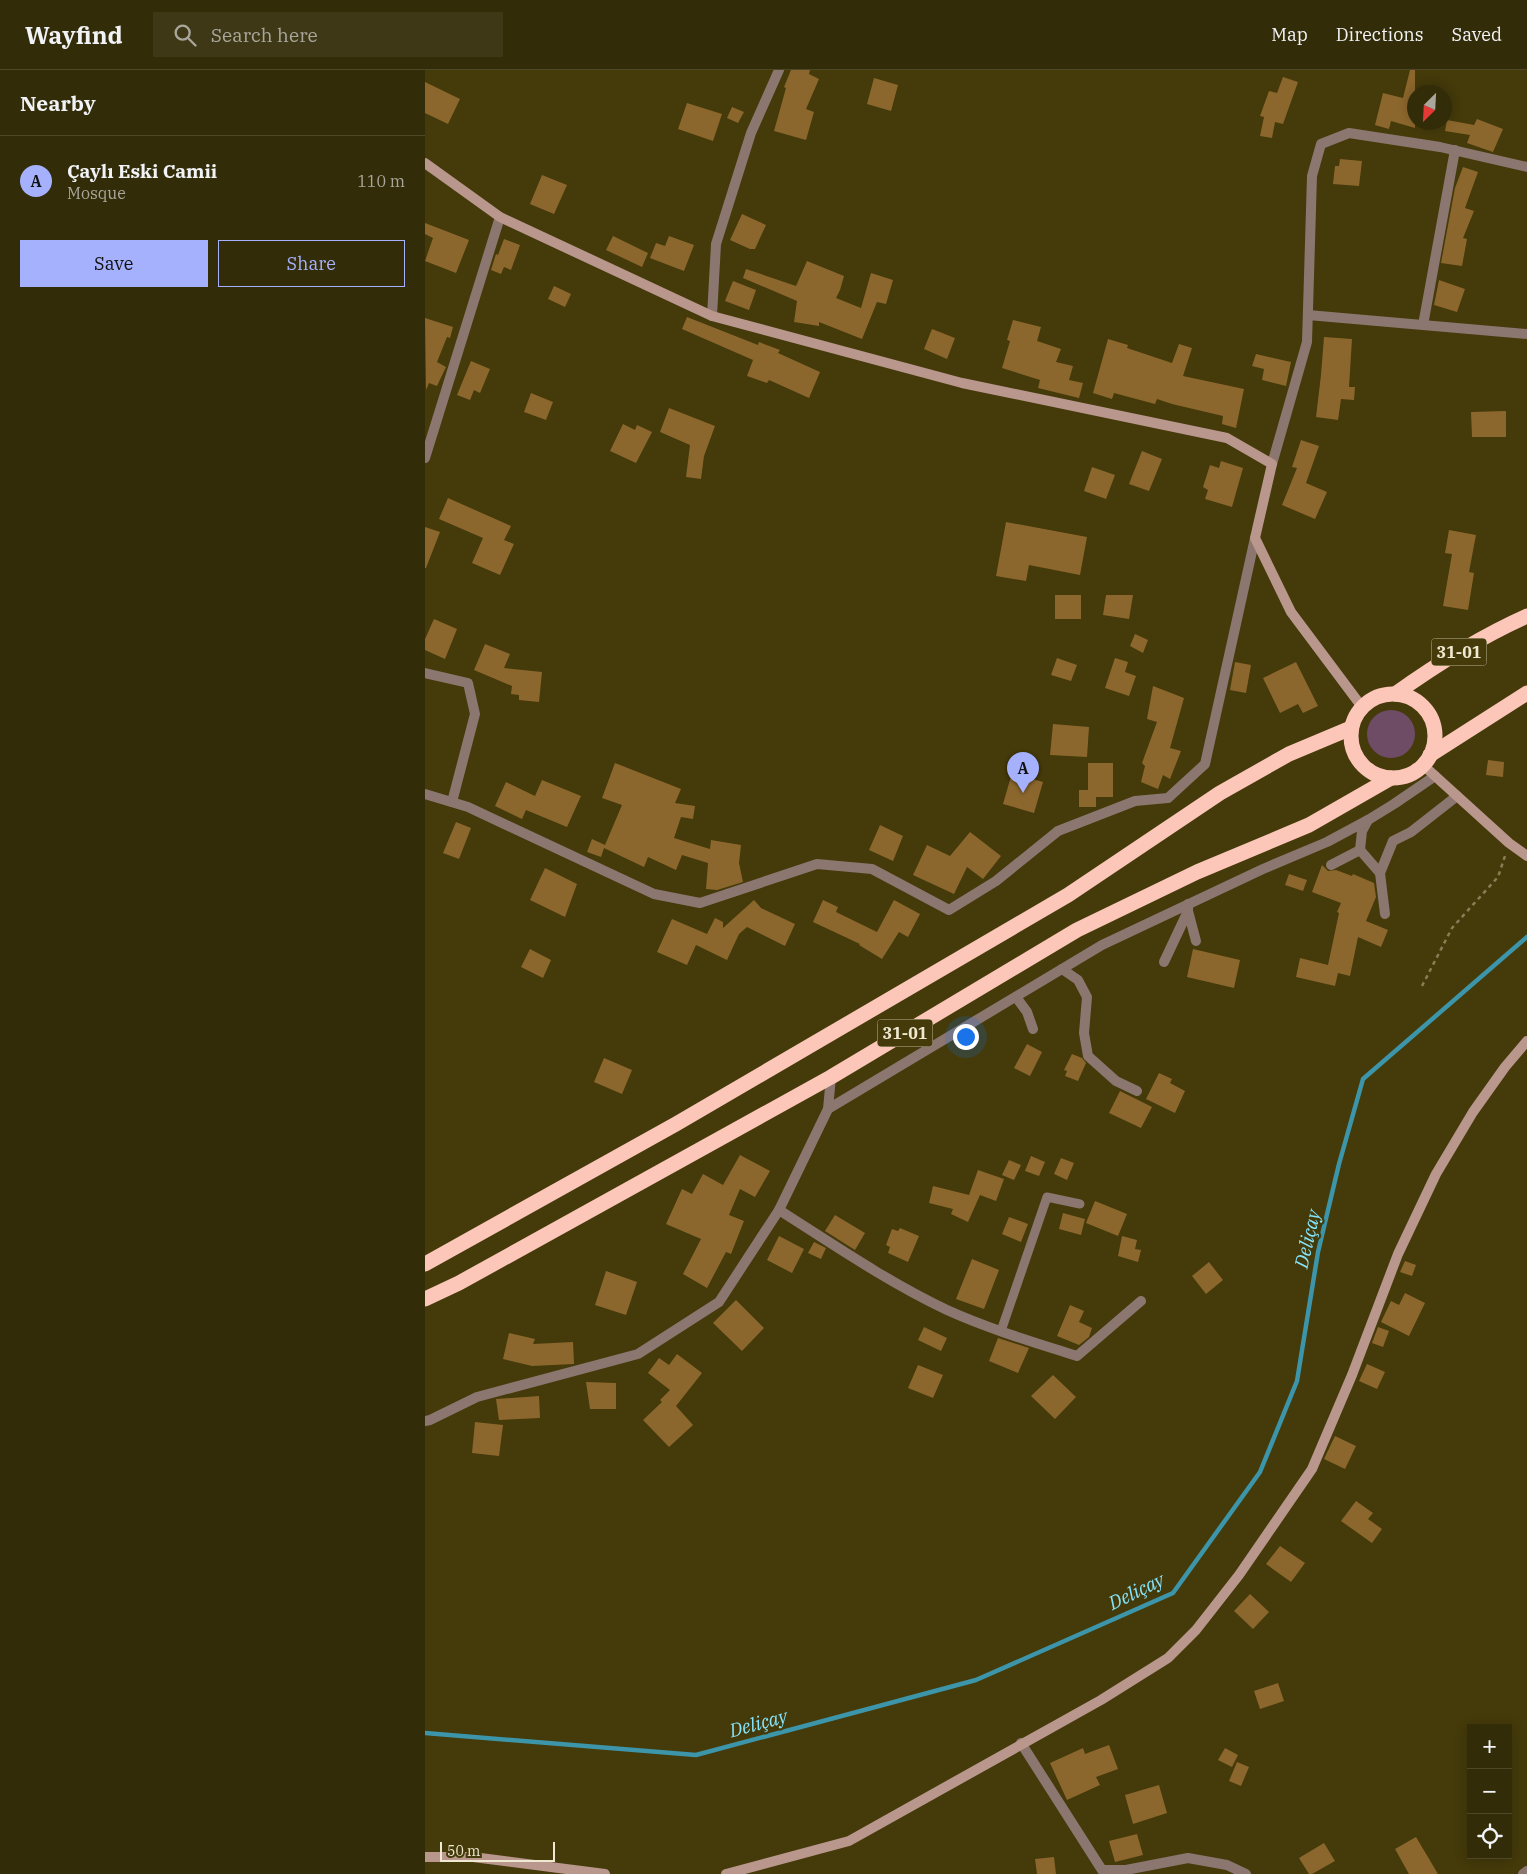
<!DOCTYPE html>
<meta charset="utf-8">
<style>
body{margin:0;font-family:"IBM Plex Serif",serif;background:#3e3816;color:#f1f3f6}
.controls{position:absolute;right:15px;bottom:15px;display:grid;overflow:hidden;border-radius:0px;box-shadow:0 2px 12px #0003}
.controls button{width:45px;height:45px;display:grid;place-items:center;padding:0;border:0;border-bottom:1px solid #4e4829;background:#332c08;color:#f1f3f6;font:25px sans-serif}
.compass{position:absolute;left:982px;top:15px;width:45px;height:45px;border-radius:50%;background:#332c08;box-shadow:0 2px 12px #0003;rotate:204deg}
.scale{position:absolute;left:15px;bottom:12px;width:115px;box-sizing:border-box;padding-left:5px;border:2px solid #efe9d1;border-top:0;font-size:14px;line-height:18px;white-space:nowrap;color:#efe9d1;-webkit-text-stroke:4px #443a0a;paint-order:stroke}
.you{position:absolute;left:540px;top:966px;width:18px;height:18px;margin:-12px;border:4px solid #fff;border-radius:50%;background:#1a73e8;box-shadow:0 0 0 8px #1a73e833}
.badge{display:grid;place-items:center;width:32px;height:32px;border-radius:50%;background:#a5b1fc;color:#111;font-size:16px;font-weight:700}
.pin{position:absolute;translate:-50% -41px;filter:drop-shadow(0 1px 2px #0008)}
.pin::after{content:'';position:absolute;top:26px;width:18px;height:15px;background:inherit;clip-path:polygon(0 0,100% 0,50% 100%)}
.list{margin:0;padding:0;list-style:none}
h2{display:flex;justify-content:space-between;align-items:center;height:65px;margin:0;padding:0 20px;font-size:21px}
h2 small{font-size:16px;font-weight:400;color:#a9a79c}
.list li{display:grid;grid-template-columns:32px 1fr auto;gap:15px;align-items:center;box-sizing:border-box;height:90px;padding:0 20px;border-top:1px solid #4e4829}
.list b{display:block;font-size:19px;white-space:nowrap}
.list p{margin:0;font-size:16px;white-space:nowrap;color:#a9a79c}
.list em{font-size:16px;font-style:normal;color:#a9a79c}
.actions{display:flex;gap:10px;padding:15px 20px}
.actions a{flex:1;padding:11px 0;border:1px solid #a5b1fc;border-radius:0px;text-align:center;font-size:18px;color:#a5b1fc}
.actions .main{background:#a5b1fc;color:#111}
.icon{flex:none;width:28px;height:28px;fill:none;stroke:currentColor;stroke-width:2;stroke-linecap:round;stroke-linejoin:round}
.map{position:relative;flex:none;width:1102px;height:1804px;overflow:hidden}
header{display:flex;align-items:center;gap:30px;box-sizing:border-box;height:70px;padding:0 25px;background:#332c08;border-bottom:1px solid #4e4829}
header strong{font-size:24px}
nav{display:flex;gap:28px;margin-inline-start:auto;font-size:18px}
.search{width:350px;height:45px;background:#3e3816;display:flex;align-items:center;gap:12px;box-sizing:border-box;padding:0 18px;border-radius:0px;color:#a9a79c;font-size:19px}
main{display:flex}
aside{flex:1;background:#332c08}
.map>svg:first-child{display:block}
.green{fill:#6f4c66}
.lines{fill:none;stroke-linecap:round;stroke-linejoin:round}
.stream{stroke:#3d95aa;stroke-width:4.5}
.building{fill:#8c672d}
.path{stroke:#877e58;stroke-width:2.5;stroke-dasharray:4 4;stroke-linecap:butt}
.lane{stroke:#8c7670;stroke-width:9}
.street{stroke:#8c7670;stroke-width:10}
.secondary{stroke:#ba978d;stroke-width:10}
.highway{stroke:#fcc7b8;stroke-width:15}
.labels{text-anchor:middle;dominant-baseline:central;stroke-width:4.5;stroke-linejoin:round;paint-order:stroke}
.shield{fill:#443a0a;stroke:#bcb495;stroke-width:1}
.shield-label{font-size:16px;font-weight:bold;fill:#efe9d1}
.water-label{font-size:19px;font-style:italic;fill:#86e4fc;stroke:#443a0a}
</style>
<header>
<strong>Wayfind</strong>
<div class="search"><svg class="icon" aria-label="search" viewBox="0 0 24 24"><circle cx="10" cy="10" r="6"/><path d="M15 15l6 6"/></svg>Search here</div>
<nav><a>Map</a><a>Directions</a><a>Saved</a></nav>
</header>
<main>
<aside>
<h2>Nearby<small></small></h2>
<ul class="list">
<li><span class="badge">A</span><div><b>Çaylı Eski Camii</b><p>Mosque</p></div><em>110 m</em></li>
</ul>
<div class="actions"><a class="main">Save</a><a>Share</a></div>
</aside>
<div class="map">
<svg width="1102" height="1804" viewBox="0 0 1102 1804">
<rect width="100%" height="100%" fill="#443a0a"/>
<circle class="green" cx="966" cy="664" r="24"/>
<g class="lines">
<polyline class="stream" points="0,1663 271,1685 551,1610 748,1523 835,1402 872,1311 893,1182 914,1094 938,1009 1102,867"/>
</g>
<g class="building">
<polygon points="366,0 385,0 384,4 394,9 381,39 389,42 381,70 349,61 361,18 359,17"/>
<polygon points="985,0 990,0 990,58 966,51 964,59 950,55 958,23 978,28"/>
<polygon points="858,7 873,12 858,54 850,52 847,68 835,66 839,47 835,46 844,21 852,23"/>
<polygon points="449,8 473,15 466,41 442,34"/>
<polygon points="0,12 35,29 23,54 0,43"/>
<polygon points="262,33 297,44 288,71 253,59"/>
<polygon points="307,37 319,42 313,53 302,48"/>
<polygon points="1052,49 1078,59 1068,82 1042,73 1045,65 1020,61 1022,50 1049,55"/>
<polygon points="915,89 937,91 934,116 908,114 910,96 914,96"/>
<polygon points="1038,97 1053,102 1040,138 1049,141 1038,168 1042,169 1037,196 1016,193 1030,118"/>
<polygon points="117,105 142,115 129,144 105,134"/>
<polygon points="317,144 341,155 330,179 325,179 305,170"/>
<polygon points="0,153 44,170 31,203 0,191 8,168 0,164"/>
<polygon points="188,166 223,183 217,197 181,180"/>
<polygon points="244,166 269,175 259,201 225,188 231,173 240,176"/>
<polygon points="79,169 95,175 86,200 79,197 76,204 66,200 71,184 73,185"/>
<polygon points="382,191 419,206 415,220 411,228 436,238 446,203 468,210 461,234 452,232 437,269 394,252 394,256 369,252 372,231 318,208 321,199 371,216"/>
<polygon points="1014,210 1040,219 1032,242 1009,235"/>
<polygon points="308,211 331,220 324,240 300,231"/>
<polygon points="129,216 146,224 140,237 123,229"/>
<polygon points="262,247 333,275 334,272 355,280 353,283 395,302 384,328 344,310 342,313 322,306 328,290 257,259"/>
<polygon points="0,248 28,257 25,268 22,267 12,292 21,297 12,316 4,313 1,320"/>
<polygon points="588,250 616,257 612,271 636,279 631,292 648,296 644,310 658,313 654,328 613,318 615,310 577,298 585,271 582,270"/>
<polygon points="507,259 530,268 522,289 499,279"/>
<polygon points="899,267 927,269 924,317 930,317 929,330 916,329 913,350 891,347 896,305"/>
<polygon points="683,269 703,275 702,278 747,293 754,274 767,278 758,306 819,319 811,358 797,354 798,346 747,334 732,329 730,334 689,323 687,329 668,323"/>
<polygon points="831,284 866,292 861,316 837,310 839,299 827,296"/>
<polygon points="46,291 65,299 55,323 49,320 45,330 32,325"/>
<polygon points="106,323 128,332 121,350 99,342"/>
<polygon points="244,338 290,356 279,386 276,409 261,407 265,375 235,362"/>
<polygon points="1081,341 1081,367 1047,367 1046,342"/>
<polygon points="198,354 210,360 212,355 227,362 211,393 185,381"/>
<polygon points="876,370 894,376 881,413 902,422 890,449 857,435 872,398 867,397"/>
<polygon points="717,381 737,389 724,421 704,414"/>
<polygon points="796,391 818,398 807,437 780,429 783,420 778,417 785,395 794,398"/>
<polygon points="667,397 690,405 681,429 659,421"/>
<polygon points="23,428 86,456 79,470 89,474 75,505 47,493 58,468 14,449"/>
<polygon points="581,452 662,467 655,505 604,495 601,511 571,506"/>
<polygon points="0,457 15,462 1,498 0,498"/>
<polygon points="1024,460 1051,465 1044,502 1049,503 1043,540 1018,536 1027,484 1020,483"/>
<rect x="630" y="525" width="26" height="24"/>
<polygon points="681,525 708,525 704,549 678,545"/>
<polygon points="9,549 32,559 20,589 0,580 0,569"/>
<polygon points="710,564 723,570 718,583 705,576"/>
<polygon points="60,574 85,584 79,598 117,602 114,632 94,630 94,625 86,624 87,616 49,600"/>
<polygon points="632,588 652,595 646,611 626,605"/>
<polygon points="690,588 703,592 700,602 711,606 704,626 680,618"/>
<polygon points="810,592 826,595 821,623 805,620"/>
<polygon points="871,592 893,636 878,643 873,634 855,643 838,608"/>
<polygon points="728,616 759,628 745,678 756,681 745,709 738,705 733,719 716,712 720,696 717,693 732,652 722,649"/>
<polygon points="628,654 664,657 662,687 625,685"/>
<polygon points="1063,690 1079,692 1078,707 1061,705"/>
<polygon points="190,693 256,719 250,733 270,736 268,749 256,747 249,768 285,779 286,770 316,775 314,793 318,812 292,820 281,819 283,793 257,785 251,800 223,787 219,797 179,778 176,787 162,782 167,769 180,775 197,735 177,728"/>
<polygon points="663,693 688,693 688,727 671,727 671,737 654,737 654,720 663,720"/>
<polygon points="587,703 618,712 609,743 578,734"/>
<polygon points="117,710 156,726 142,757 101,740 97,749 70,736 81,712 110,726"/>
<polygon points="31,752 46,758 34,789 18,783"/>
<polygon points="455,755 478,766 468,791 444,780"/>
<polygon points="545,762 576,786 558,809 542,797 529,824 488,805 502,775 525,786"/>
<polygon points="897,795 903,801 911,800 927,806 928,804 949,813 951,827 941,851 963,860 956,877 933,867 925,906 913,903 910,916 871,907 875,888 903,895 914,843 912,842 916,833 887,822"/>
<polygon points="120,798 152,814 140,847 105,830"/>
<polygon points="864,804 882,810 878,821 860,815"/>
<polygon points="329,830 336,838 370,854 360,876 322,857 314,864 302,890 271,875 262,895 232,882 247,849 282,864 290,848 298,852 298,858"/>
<polygon points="398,830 413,837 411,842 452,862 469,830 495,844 483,867 474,862 457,889 434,875 435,874 388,852"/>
<polygon points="105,879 126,890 118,908 96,897"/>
<polygon points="768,879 815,890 809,918 762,907"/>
<polygon points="602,974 617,982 605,1006 589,998"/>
<polygon points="647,984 657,988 661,993 653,1011 640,1006 642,1001 639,1000"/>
<polygon points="179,988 207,1000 197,1024 169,1012"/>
<polygon points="734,1003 747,1009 745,1013 760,1021 750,1043 721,1029"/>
<polygon points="695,1021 727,1037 716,1058 684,1043"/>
<polygon points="315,1085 345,1101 330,1127 315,1119 304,1145 319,1151 306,1184 301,1182 282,1218 258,1204 276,1169 241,1154 257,1119 267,1124 278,1104 298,1115"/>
<polygon points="606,1086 620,1092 614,1106 600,1101"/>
<polygon points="636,1088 649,1093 642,1110 629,1104"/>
<polygon points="584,1090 596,1095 589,1110 577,1105"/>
<polygon points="553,1100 579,1109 571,1131 555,1125 543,1152 526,1144 528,1139 504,1133 508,1116 544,1125"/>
<polygon points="670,1131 702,1144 693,1166 661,1153"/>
<polygon points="638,1143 660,1149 656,1165 634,1159"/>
<polygon points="410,1145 440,1163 430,1180 400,1161"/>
<polygon points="584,1147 603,1154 596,1172 577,1164"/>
<polygon points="475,1158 494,1166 483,1192 463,1183 465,1177 461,1175 467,1159 473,1161"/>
<polygon points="354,1166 379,1179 367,1203 342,1190"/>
<polygon points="697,1166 712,1170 710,1179 716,1180 713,1192 693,1186"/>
<polygon points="389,1172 401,1178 396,1189 383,1183"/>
<polygon points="547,1189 574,1200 559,1239 531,1229"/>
<polygon points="980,1191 991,1195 987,1206 975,1202"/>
<polygon points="784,1192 798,1210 781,1224 767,1206"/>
<polygon points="181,1201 212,1212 201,1245 170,1235"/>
<polygon points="980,1223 1000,1233 984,1266 956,1252 966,1231 974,1235"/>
<polygon points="311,1230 339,1258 317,1281 288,1253"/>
<polygon points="645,1235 659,1241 654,1252 667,1258 664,1267 654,1275 632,1266"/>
<polygon points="499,1257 522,1268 516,1281 493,1270"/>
<polygon points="953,1257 964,1261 958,1277 947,1273"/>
<polygon points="84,1263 110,1269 108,1274 148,1272 149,1294 107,1296 78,1289"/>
<polygon points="573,1268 604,1278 593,1303 564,1291"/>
<polygon points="252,1284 277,1303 251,1336 268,1355 244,1377 218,1350 237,1332 235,1330 245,1320 223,1303 234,1288 244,1295"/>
<polygon points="942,1294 960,1302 952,1319 934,1311"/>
<polygon points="493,1295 518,1305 508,1328 483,1318"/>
<polygon points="628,1305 651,1327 630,1349 606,1326"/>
<polygon points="161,1312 191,1313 191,1339 165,1339"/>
<polygon points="114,1326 115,1348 74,1350 71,1329"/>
<polygon points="50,1352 78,1355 74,1386 47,1383"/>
<polygon points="910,1366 931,1376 920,1399 899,1389"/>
<polygon points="931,1431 948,1443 943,1449 957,1459 947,1473 916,1451"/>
<polygon points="855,1476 880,1493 866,1512 841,1494"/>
<polygon points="825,1524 844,1542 828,1559 809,1541"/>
<polygon points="853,1613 859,1631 835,1639 829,1621"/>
<polygon points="684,1675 693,1699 671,1707 675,1715 642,1730 625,1693 658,1678 660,1684"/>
<polygon points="800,1678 813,1685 807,1697 793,1690"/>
<polygon points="812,1692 824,1697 816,1716 804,1711"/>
<polygon points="734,1715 742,1743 708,1754 700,1725"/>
<polygon points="712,1764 718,1785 690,1792 684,1771"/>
<polygon points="991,1767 1013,1804 984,1804 970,1779"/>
<polygon points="899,1773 910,1791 887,1804 884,1804 874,1788"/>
<polygon points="629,1787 631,1804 612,1804 610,1789"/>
</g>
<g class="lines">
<polyline class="path" points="997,916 1027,858 1073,807 1080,786"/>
<polyline class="lane" points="576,1261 622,1127 655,1134"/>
<g class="street">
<polyline points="883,245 1102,264"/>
<polyline points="287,246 291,174 326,63 354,0"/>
<polyline points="998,255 1030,80"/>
<polyline points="0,388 75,147"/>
<polyline points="847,394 882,272 887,106 896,74 924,63 1015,77 1102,97"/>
<polyline points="0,603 43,613 50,644 27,732"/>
<polyline points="0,724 43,737 229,824 275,833 392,794 447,799 524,840 571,811 633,761 710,731 743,728 780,694 830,468"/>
<polyline points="935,780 937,761 943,750 969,734 1010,706"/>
<polyline points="906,795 935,780 955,803"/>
<polyline points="763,841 771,871"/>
<polyline points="960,844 955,803 968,771 986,762 1032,726"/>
<polyline points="739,892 763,841 763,834"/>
<polyline points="637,899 653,910 662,927 659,963 663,986 691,1011 712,1021"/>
<polyline points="591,927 602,942 608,959"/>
<polyline points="403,1039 677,875 838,799 902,772 943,750"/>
<path d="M354,1140c55,35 109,72 168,100 42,19 86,32 130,46l64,-55"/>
<polyline points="0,1351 5,1350 52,1327 213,1284 294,1232 354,1140 403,1039 406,1007"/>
<polyline points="596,1673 677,1800 701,1800 763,1788 802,1795 821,1804"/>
<polyline points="1098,1804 1102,1801"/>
</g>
<g class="secondary">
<polyline points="0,93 75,147 287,246 537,313 802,368 847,394 830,468 866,542 937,637"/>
<polyline points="998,695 1084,773 1102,786"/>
<polyline points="0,1787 48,1787 180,1804"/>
<polyline points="301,1804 424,1771 676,1630 743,1588 771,1560 814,1505 887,1399 927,1305 973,1184 1011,1104 1048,1042 1080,997 1102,971"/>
</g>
<g class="highway">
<circle cx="968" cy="666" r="42"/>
<path d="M970,624c42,-30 85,-57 132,-78"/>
<polyline points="1005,685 1102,623"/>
<polyline points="0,1194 251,1054 643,825 795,723 864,684 926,658"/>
<polyline points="0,1229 34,1213 406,1007 652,860 772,802 884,755 966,708"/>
</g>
</g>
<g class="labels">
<g class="shield">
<rect x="1006.5" y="568.5" width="55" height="27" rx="4"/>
<rect x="452.5" y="949.5" width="55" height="27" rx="4"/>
</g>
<g class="shield-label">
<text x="1034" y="582">31-01</text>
<text x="480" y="963">31-01</text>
</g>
<g class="water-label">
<text transform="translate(882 1169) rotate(-77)">Deliçay</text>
<text transform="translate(711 1521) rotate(-26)">Deliçay</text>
<text transform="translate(333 1653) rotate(-15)">Deliçay</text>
</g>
</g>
</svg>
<div class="controls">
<button>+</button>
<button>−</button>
<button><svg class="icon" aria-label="locate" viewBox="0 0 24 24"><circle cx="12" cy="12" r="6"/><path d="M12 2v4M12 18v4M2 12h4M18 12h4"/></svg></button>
</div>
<svg class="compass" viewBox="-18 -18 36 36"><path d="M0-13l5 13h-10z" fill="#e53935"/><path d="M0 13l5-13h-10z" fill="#a9a79c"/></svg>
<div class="scale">50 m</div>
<div class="you"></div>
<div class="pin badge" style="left:598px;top:723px">A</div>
</div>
</main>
